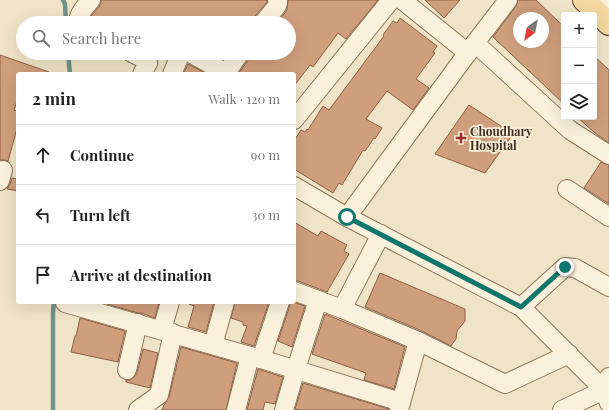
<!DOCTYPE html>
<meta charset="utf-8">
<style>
body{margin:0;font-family:"Playfair Display",serif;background:#f6f6f6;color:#222}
.controls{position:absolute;right:12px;top:12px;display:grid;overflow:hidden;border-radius:4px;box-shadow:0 4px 16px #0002}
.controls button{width:36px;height:36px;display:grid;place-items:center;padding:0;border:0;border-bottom:1px solid #e0e0e0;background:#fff;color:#222;font:20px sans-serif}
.compass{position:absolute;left:513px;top:12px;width:36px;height:36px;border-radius:50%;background:#fff;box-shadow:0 4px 16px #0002;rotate:212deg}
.stop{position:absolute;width:12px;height:12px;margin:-9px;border:3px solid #0f766e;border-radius:50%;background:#fff}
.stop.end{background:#0f766e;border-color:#fff;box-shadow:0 1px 4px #0008}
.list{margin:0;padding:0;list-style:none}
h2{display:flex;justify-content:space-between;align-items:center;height:52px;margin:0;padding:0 16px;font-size:17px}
h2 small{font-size:13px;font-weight:400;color:#767676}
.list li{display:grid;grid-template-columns:26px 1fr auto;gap:12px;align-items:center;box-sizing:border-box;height:60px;padding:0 16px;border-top:1px solid #e0e0e0}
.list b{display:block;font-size:15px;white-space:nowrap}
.list em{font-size:13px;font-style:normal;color:#767676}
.icon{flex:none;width:22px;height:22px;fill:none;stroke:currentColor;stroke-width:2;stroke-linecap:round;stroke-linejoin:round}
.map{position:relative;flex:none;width:609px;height:410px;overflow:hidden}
.search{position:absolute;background:#fff;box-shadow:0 4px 16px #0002;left:16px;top:16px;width:280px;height:44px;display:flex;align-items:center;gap:10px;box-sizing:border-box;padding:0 14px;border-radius:22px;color:#767676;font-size:15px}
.panel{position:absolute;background:#fff;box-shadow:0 4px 16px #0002;left:16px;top:72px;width:280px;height:232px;border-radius:4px}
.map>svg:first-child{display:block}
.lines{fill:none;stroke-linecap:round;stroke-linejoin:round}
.stream{stroke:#6f938a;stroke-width:4.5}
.building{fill:#cf9f7d;stroke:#8d5f41;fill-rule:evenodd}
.minor-casing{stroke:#8d765c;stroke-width:20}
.primary-casing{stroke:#5b4430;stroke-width:24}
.minor{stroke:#faf1dc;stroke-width:18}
.primary{stroke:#f3d9a0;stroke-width:22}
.route{stroke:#0f766e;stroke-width:5}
.poi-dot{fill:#9e2a2b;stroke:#f7eed8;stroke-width:1.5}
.labels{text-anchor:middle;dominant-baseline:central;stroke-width:3.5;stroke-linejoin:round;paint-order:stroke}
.poi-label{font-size:12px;font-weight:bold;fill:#3d2e20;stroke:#f7eed8;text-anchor:start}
</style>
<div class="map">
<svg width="609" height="410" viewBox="0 0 609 410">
<rect width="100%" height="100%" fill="#f0e4c8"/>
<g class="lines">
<g class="stream">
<polyline points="63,0 65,4 66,23"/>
<polyline points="68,53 70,74"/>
<polyline points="53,410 53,312 54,302"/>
</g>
</g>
<g class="building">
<polygon points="101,0 267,0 267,2 255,16 253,23 89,23 91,16 99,7 101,2"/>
<polygon points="288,0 378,0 346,39 338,33 313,67 310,65 294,86 294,74 238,74 249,59 250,53 289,53 289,23 277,23 287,10"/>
<polygon points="425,0 460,0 444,18"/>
<path d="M518,0h18l28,27v77l-71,-67 23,-31zM519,18h24v24h-24z"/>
<polygon points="400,18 437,46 433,52 435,53 416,79 429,88 413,110 387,91 366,119 382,128 375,139 374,138 365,151 363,150 342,185 339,183 333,193 294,169 294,141 301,130 305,132 307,129 308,130 323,106 329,110 384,36 383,35 393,21 397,23"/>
<polygon points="0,55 49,72 49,74 18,74 18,98 14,110 18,111 18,125 8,161 5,160 0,160"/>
<polygon points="594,56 609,70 609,143 595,133 577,117 594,117"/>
<polygon points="188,64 207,74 183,74"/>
<polygon points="469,105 513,134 485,173 435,154"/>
<polygon points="601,162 609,165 609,204 584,188"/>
<polygon points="12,178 18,179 18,191 7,189 10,184"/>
<polygon points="294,222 318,236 321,231 347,245 344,251 349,254 327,292 298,281 294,281"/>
<polygon points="380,273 465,309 465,321 457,331 456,339 451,346 422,331 365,307"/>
<polygon points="100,302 159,302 155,318 141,313 138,313"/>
<polygon points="189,302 214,302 206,332 188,327 194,306 189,304"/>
<polygon points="235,302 269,302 254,346 241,342 247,326 243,325 243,322 231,318"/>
<polygon points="290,302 293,302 305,306 292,347 278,341 290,305"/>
<polygon points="325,314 405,347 394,389 364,380 366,373 312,354"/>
<polygon points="80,318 125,331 118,362 71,352 75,336 76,336"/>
<polygon points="181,347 237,363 226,410 162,410 164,405 169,397"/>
<polygon points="143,349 158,353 150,388 126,382 126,380 130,380 134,377 137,373"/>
<polygon points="258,369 283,377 275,404 265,402 263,410 247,410"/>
<polygon points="303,383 389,409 389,410 300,410 295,409"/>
</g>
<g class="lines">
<defs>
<g id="minor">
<polyline points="402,0 468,53"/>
<polyline points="608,3 609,1"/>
<path d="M78,23c0,-10 7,-16 13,-23"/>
<polyline points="263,23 277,6 278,3 278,1 277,0"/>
<polyline points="475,43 570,130 609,155"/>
<polyline points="132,53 144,59 148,63 142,74"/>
<polyline points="190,53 223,71 226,71 229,69 240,53"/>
<polyline points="172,74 181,53"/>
<polyline points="294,120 391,0"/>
<polyline points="0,181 3,170"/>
<polyline points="294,186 347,217 521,307 604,390 609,403"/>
<polyline points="567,189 609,217"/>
<polyline points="347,217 475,43 508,0"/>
<polyline points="294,291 342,309 418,341 505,384 569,354"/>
<polyline points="65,303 261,359 401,402"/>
<polyline points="521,307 565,267 575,268 609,287"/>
<polyline points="342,309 381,234"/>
<polyline points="162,330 170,302"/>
<polyline points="213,345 225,302"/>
<polyline points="261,359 280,302"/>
<polyline points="127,370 138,323"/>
<polyline points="138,410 159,395 173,333"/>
<polyline points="236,410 250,356"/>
<polyline points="284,410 296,369 318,300"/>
<polyline points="399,410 418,341"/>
<polyline points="562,410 604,390 609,377"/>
</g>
<polyline id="primary" points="584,0 609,24"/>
</defs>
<use href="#minor" class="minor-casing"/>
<use href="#primary" class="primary-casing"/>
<use href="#minor" class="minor"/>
<use href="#primary" class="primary"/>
</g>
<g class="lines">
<polyline class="route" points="347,217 521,307 565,267"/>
</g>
<path class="poi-dot" d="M459 132h4v4h4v4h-4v4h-4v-4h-4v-4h4z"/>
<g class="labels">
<g class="poi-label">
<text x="470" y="131">Choudhary<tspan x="470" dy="14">Hospital</tspan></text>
</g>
</g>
</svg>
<div class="controls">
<button>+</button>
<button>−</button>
<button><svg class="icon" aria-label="layers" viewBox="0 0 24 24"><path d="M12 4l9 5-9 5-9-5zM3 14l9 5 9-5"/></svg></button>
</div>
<svg class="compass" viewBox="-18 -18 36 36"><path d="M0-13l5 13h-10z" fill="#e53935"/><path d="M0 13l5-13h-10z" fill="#767676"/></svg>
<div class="stop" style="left:347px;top:217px"></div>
<div class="stop end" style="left:565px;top:267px"></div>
<div class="search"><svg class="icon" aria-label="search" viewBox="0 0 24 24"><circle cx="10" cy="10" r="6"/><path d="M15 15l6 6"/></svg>Search here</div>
<section class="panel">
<h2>2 min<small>Walk · 120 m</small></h2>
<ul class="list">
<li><svg class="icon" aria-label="ahead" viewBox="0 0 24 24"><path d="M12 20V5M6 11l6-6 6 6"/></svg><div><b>Continue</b></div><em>90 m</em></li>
<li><svg class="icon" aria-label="left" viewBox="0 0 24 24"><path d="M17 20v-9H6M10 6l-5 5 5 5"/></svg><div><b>Turn left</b></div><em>30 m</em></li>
<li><svg class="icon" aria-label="arrive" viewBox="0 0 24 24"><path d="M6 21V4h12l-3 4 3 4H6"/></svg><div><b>Arrive at destination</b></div></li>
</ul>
</section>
</div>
